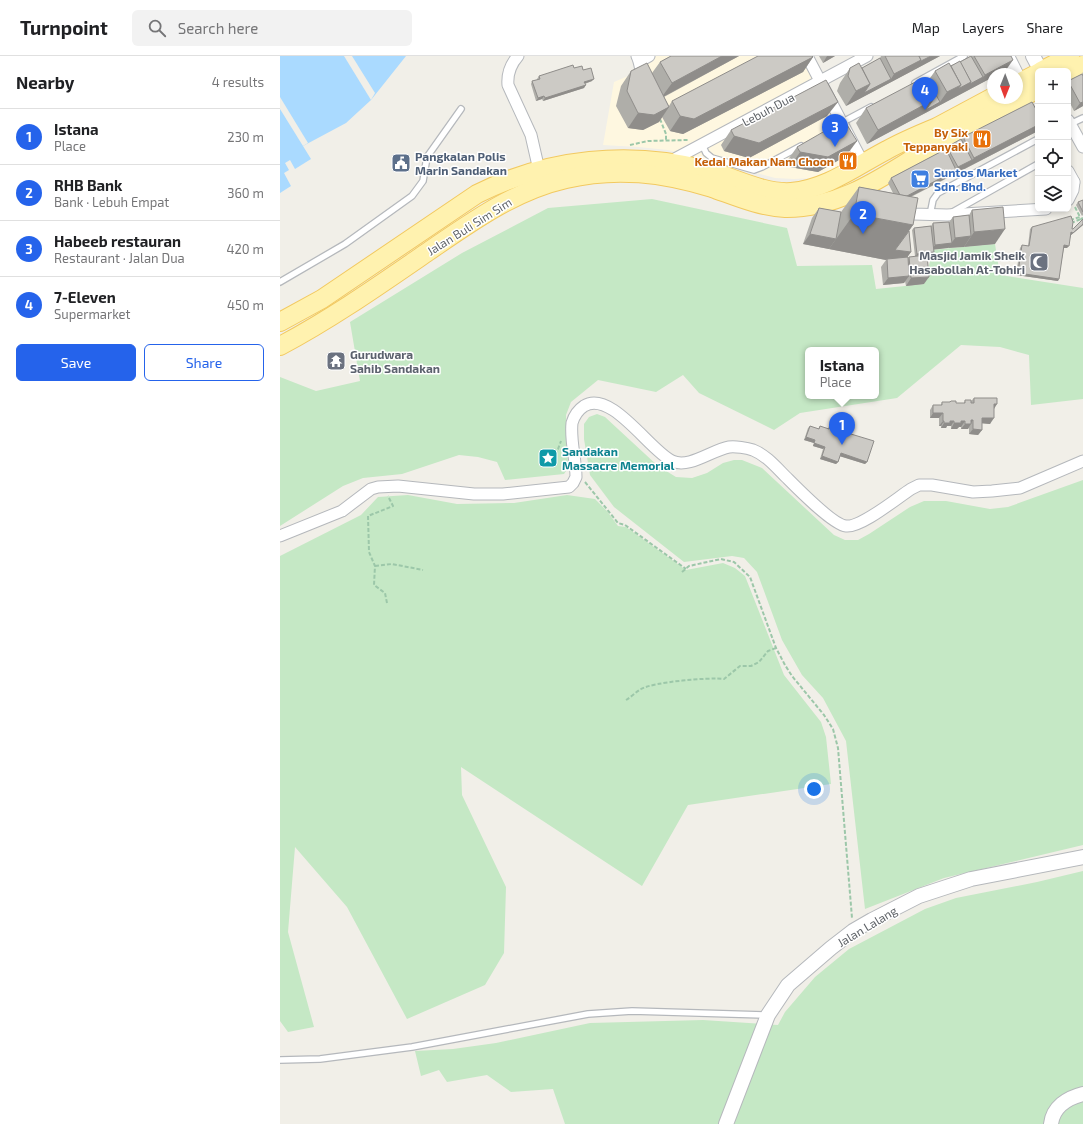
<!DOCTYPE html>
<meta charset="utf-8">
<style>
body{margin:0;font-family:"Exo 2",sans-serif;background:#f2f2f2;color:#202124}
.controls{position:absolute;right:12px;top:12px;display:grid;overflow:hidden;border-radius:6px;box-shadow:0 2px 6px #0003}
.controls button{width:36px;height:36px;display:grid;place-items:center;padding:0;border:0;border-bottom:1px solid #e0e0e0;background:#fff;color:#202124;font:20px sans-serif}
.compass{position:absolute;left:707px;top:12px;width:36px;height:36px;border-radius:50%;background:#fff;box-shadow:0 2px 6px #0003;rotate:181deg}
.you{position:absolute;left:534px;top:733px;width:14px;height:14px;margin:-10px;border:3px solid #fff;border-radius:50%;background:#1a73e8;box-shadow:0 0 0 6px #1a73e833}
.badge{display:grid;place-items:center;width:26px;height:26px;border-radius:50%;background:#2563eb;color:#fff;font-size:13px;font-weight:700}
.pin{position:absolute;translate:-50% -33px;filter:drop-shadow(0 1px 2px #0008)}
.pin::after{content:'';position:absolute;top:21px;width:14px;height:12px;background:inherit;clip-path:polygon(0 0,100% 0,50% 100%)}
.popup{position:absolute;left:525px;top:291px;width:74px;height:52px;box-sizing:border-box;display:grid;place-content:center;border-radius:6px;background:#fff;filter:drop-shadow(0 1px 3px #0005);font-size:13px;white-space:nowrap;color:#757577}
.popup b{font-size:15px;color:#202124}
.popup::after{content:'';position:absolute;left:50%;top:100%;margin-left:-8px;border:8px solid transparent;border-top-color:#fff}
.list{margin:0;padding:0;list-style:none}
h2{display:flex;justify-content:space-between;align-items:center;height:52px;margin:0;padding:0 16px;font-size:17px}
h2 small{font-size:13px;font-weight:400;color:#757577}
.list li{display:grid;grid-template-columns:26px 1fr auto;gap:12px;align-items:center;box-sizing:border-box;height:56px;padding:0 16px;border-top:1px solid #e0e0e0}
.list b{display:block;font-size:15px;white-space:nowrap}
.list p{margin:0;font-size:13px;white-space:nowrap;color:#757577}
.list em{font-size:13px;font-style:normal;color:#757577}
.actions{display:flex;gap:8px;padding:12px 16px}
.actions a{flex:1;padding:9px 0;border:1px solid #2563eb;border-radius:6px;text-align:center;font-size:14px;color:#2563eb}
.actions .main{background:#2563eb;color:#fff}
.icon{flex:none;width:22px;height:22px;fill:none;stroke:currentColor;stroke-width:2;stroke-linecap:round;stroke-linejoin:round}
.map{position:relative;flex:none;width:803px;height:1068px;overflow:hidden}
header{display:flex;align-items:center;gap:24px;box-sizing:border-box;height:56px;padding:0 20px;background:#fff;border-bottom:1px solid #e0e0e0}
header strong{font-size:19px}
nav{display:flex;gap:22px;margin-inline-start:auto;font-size:14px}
.search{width:280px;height:36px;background:#f2f2f2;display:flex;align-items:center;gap:10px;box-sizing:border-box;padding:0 14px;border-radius:6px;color:#757577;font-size:15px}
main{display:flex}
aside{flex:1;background:#fff}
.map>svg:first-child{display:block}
.commercial{fill:#fef7e0}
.green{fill:#c5e8c5;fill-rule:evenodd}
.water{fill:#aadaff}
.pier{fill:#f1efe8}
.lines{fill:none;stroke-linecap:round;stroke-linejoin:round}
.service-casing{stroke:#b5b8bc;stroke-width:8}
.minor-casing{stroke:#b5b8bc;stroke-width:13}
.tertiary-casing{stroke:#b5b8bc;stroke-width:16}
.primary-casing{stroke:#f2c960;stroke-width:20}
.path{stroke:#9cc7a9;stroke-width:2;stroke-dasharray:4 2;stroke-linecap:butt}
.service{stroke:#fff;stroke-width:5.5}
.minor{stroke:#fff;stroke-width:11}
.tertiary{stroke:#fff;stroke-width:14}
.primary{stroke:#fff2af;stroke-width:18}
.wall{fill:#afaea9}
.shaded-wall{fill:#8f8d8a}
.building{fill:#cccac5;stroke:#8f8d8a}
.labels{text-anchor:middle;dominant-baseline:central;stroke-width:3;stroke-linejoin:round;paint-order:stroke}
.street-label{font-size:12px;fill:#5f6368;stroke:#fff}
.food-label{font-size:12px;font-weight:bold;fill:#c56008;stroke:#fff;text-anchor:end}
.service-label{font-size:12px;font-weight:bold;fill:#4e5e75;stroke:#fff;text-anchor:start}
.shop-label{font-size:12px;font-weight:bold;fill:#366cbe;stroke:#fff;text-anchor:start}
.worship-label{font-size:12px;font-weight:bold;fill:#5b616d;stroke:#fff;text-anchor:end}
.culture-label{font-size:12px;font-weight:bold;fill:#0d838f;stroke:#fff;text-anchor:start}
</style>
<header>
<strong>Turnpoint</strong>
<div class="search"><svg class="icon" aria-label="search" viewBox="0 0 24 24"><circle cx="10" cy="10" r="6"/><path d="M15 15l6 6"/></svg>Search here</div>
<nav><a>Map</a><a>Layers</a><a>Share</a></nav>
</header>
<main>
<aside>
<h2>Nearby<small>4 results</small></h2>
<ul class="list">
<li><span class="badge">1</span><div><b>Istana</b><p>Place</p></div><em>230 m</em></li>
<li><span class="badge">2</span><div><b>RHB Bank</b><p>Bank · Lebuh Empat</p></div><em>360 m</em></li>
<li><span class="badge">3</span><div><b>Habeeb restauran</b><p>Restaurant · Jalan Dua</p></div><em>420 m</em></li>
<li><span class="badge">4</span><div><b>7-Eleven</b><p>Supermarket</p></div><em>450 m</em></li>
</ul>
<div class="actions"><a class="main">Save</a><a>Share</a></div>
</aside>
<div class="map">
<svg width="803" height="1068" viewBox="0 0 803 1068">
<rect width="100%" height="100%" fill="#f1efe8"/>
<polygon class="commercial" points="353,0 522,0 575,101 542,119 532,122 514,123 495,122 388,94 358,91 323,89 334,26 355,17 355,5"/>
<g class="green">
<path d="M372,143l135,29 10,38 75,-1 4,24 48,-5 8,-30 -1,-4 64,-6 5,31 83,13v111l-52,6 -2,-50 -29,-8 -39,-2 -64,53 -97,15 -26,17 -75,-37 -16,-18 -27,17 -58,-12 -27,22 -5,13 2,53 -4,6 -59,6 -8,-18 -19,-5 -19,-2 -57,19 -39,4 -20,8 -63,40v-149l36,14 44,-10 -10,-59 112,-69 86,-45zM528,294h68v46h-68z"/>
<polygon points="317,358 325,361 378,410 396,421 412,422 427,417 443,407 454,404 462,404 482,412 554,479 565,484 578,484 589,478 630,451 644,445 666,445 710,453 728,451 803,424 803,789 664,822 585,853 566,685 543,642 522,619 502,584 477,516 464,502 452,500 404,506 334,451 310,419 304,383 304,368 309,361"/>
<polygon points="128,439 177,448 234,447 287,439 315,443 327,455 338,470 346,471 406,514 443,507 455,512 465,520 504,619 541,666 546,681 551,728 408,749 362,830 181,711 182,739 226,831 224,897 205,929 127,963 67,851 15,791 8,876 34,971 8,976 0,965 0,500 81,459 98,441"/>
<polygon points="803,815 803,1068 285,1068 273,1033 231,1036 207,1019 167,1026 159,1014 141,1020 135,995 173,993 216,987 310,967 423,964 498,969 505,956 535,921 569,893 645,853 676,842 757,826"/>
</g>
<polygon class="water" points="0,0 126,0 91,44 66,67 23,90 31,103 15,113 10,104 5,107 9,114 4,117 11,130 0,137"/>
<g class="pier">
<polygon points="64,0 72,0 95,37 91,44"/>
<polygon points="0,41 28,87 23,90 0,53"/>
</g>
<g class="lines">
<defs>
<g id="service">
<polyline points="635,27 684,0"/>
<polyline points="561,67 591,51"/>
<polyline points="790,68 803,62"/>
<polyline points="422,88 426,97 432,102 474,114 482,111 521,90"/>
<polyline points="671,157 758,108"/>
<polyline points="650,159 653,144 658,137 758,83"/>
<polyline points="0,226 65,188 132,140 143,125 147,101 181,53"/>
<polyline points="0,1004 40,1003 132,991 308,958 352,955 488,959"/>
</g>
<g id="minor">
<path d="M238,0c-7,8 -11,18 -10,29l23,50 8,35"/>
<path d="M357,0c4,8 3,16 7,24"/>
<polyline points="527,0 583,107"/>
<polyline points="360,5 369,0"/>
<polyline points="788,64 803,91"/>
<polyline points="389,106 587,0"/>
<polyline points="788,115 794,126"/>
<polyline points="788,144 793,134 794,126"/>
<polyline points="621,156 634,158 667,159 766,153"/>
<path d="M0,480l62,-25 29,-22 7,-2 20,-1 76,8h29l66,-7 4,-4 3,-6c0,-18 -6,-36 -4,-54 2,-7 6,-13 12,-17 27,-17 66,45 88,55 17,8 40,-11 57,-14 6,-1 18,1 24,3 13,5 23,17 33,27 10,10 47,48 60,49 15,2 51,-28 65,-37l8,-4h13l41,7 19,-1 28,-3 63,-27"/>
</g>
<g id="tertiary">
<polyline points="727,0 736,18"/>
<polyline points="753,0 761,15"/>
<polyline points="446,1068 488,959 508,929 551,892 573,875 592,864 639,840 691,823 803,801"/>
<path d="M771,1068c2,-17 16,-26 32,-30"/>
</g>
<g id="primary">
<polyline points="761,15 790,0"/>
<polyline points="788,17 803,9"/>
<polyline points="737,28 758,17"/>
<path d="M0,266l42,-23 155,-105c71,-36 153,-44 230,-24 26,7 57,24 84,22 36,-3 65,-26 96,-42 16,-9 33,-16 50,-23 19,-10 37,-20 56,-30"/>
<path d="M0,290c51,-27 98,-60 146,-93 44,-30 87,-62 140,-74 50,-12 97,-6 146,9 23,8 48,19 73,20 61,1 109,-40 160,-69 31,-17 62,-33 93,-50"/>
</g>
</defs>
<use href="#service" class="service-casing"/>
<use href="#minor" class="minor-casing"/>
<use href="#tertiary" class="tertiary-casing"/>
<use href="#primary" class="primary-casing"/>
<g class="path">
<polyline points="380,63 386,78 386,84"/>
<polyline points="350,89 368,85 408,84"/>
<polyline points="795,151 800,161"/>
<polyline points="790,164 800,161 801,163 803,162"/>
<polyline points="791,167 801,163"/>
<polyline points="272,395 278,393 281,385"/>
<polyline points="305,426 338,467 345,469 406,513"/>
<polyline points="95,510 112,508 143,514"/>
<polyline points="402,516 409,510 441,503 454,506 470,521 496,592 505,609 512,620 544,659 553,673 558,692 572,862"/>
<polyline points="107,547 105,537 94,529 95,510 89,496 88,460 113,450 108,440"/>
<path d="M346,644c5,-3 10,-8 15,-11 12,-7 69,-12 83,-10l16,-13h11l8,-4 9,-11 8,-3"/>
</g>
<use href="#service" class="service"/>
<use href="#minor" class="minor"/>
<use href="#tertiary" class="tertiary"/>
<use href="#primary" class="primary"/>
</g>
<g class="wall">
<polygon points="391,0 459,0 384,41 389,50 392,45 533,1 523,16 403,78 390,75 382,61 379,66 363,74 348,72 336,50 341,30 351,15 372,17 380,6"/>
<polygon points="539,0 555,0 543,7"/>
<polygon points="601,0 660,0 566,50 557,35 560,27 570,12 582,12 600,2"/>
<polygon points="691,0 731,0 726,14 713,18 713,21 587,88 576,67 586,52 644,27 648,25 655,15 680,6"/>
<polygon points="294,12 303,14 312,25 305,28 304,32 263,45 262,43 256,45 251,28 252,25 257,24 257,23 259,20"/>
<polygon points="803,16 803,50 794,55 788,43 788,25 802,18"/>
<polygon points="758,57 758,73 756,76 631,141 633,169 629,175 631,196 627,201 628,203 629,201 644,228 626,230 625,225 624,227 603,229 601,211 606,204 523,188 532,162 539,152 561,156 579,131 613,137 608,127 611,122 666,93 667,91 681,83 683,81"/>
<polygon points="547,60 469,102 444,95 441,89 451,74"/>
<polygon points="517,91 566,100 538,116 510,111 507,105"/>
<polygon points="803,144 803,159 802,160 796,149 798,146"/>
<polygon points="692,154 715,188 653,193 652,198 635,200 632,174 634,172 651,170 653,167 669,166 673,161 689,159"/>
<polygon points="803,163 803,169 791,179 787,192 784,192 778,225 736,219 740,192 742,189 748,190 750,173 752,171 793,173"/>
<polygon points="694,342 714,353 710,368 702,367 702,374 698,379 689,378 689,371 688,373 681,373 681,371 679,371 677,373 671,373 671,370 667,370 666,372 661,372 661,370 659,370 659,362 650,362 650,354 653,349 661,349 662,346 669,346 671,345 676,347 684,347 685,344 691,345"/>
<polygon points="552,365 561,375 587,406 585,408 560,400 558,406 556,408 540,403 543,393 533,390 534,387 524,384 528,372 530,370 538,373 540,370 548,373 550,367"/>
</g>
<g class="shaded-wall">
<polygon points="442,0 459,0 381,42 392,27"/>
<polygon points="547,0 555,0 543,7"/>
<polygon points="651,0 660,0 634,14 639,6"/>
<polygon points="533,1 523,16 403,78 390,75 400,60"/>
<polygon points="641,4 634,14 566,50 576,35 590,28 611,23 614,18"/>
<polygon points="733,4 726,14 718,18 713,18 713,21 587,88 598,74 653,44 660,46 667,36 681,29 691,26 703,21 705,19"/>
<polygon points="314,23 312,25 303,28 304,26"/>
<polygon points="306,29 304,32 263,45 265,42"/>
<polygon points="264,40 262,43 256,45 258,42"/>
<polygon points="558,46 547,60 469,102 444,95 454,80"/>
<polygon points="803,46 803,50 794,55 800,47"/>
<polygon points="389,51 379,66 363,74 348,72 358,57"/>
<polygon points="758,69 758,73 756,76 618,147 622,142 676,114 678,111 692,104 694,102"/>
<polygon points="577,85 566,100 538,116 510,111 520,96"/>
<polygon points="574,158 633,169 615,194 631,196 624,206 607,203 606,204 549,193"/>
<polygon points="803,168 803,169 791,179 789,179 791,176"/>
<polygon points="725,173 715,188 684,191 694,176"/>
<polygon points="530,178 556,183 549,193 523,188"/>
<polygon points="691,180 684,191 668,192 675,182"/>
<polygon points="672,187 668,192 651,194 655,189"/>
<polygon points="784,189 789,190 787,192 782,192"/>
<polygon points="654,196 652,198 635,200 637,198"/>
<polygon points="738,217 779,223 778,225 736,219"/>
<polygon points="629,220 624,227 603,229 608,222"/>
<polygon points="649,221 644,228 626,230 631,222"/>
<polygon points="714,348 717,348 714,353"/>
<polygon points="653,357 663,357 659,362 650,362"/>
<polygon points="702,362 714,362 710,368 698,367"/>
<polygon points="691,364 693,364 688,373 681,373 685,368"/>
<polygon points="663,365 664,365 661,370 659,370"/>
<polygon points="670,365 674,365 671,370 667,370 666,372 661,372 664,367"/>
<polygon points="681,365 685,365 681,371 679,371 677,373 671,373 674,367"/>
<polygon points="693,373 702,374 698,379 689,378"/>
<polygon points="526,381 535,384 534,387 524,384"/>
<polygon points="534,387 545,391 543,393 533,390"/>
<polygon points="561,397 587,406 585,408 559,400"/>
<polygon points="542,400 558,406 556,408 540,403"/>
</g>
<g class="building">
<polygon points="391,0 442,0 392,27 380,6"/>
<polygon points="478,0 532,0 533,1 414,63 400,60 392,45"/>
<polygon points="605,0 639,0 641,4 614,18"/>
<polygon points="639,0 651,0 639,6 641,4"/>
<polygon points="691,0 703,21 690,28 691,26 680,6"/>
<polygon points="694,0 731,0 733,4 705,19"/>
<polygon points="600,2 611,23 584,37 590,28 582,12"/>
<polygon points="680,5 691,26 678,33 681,29 671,10"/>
<polygon points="367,7 389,51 374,59 358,57 347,35 351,15"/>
<polygon points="579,7 590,28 576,35 568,20 570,12"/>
<polygon points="669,7 681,29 667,36 655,15"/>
<polygon points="293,9 294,12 302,10 303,14 311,12 314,23 304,26 306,29 265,42 264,40 258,42 252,25 260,23 259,20"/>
<polygon points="802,18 803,20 803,46 800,47 788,25"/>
<polygon points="641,23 653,44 598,74 586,52"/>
<polygon points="546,24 558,46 479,87 454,80 451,74"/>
<polygon points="648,25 660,46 646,54 653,44 644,27"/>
<polygon points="752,46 758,57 758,69 694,102 683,81"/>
<polygon points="564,64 577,85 548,101 520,96 517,91"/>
<polygon points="681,83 692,104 678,111 667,91"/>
<polygon points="666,93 676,114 627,140 620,139 611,122"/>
<polygon points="579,131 638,142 633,169 574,158"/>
<polygon points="803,144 803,156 798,146"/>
<polygon points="723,151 725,173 694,176 692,154"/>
<polygon points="539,152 561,156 556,183 530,178"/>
<polygon points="689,159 691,180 675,182 673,161"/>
<polygon points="791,160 793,166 792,173 793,173 803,163 803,168 793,177 791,176 789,190 784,189 779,223 738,217 742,189 749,190 752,171"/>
<polygon points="669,166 672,187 655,189 653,167"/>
<polygon points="651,170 654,196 637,198 634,172"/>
<polygon points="629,175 631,196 615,194"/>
<polygon points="647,199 649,221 631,222 629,201"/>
<polygon points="628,201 629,220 608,222 607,203"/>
<polygon points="694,342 717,342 717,348 714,348 714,362 702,362 702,374 693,373 693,364 691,364 691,368 685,368 685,365 681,365 681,367 674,367 674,365 670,365 670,367 664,367 664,365 663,365 663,357 653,357 653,349 662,349 662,346 670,346 671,345 676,345 676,347 685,347 685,344 691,344 691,347 694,347"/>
<polygon points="552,365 563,369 561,375 594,385 587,406 561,397 558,406 542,400 545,391 534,387 535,384 526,381 530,370 539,373 540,370 549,373"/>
</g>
<defs>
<symbol id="restaurant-square" viewBox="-11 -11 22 22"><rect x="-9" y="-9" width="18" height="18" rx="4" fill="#e8710a" stroke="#fff"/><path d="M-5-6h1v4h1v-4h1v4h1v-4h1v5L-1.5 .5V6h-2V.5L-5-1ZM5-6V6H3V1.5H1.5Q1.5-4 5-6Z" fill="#fff"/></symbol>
<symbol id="civic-square" viewBox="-11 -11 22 22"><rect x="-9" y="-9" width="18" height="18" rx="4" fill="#5c6f8a" stroke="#fff"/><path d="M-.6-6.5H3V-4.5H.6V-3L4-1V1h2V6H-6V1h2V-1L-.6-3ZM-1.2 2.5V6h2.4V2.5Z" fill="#fff"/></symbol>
<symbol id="supermarket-square" viewBox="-11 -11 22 22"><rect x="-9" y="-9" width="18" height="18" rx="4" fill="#3f7fe0" stroke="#fff"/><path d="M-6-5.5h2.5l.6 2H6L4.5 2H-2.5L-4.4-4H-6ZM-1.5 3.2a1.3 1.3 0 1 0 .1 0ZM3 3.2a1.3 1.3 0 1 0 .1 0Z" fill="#fff"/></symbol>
<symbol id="mosque-square" viewBox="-11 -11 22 22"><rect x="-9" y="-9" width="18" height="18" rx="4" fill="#6b7280" stroke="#fff"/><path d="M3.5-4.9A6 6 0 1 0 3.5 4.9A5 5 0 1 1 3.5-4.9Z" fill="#fff"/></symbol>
<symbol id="temple-square" viewBox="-11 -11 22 22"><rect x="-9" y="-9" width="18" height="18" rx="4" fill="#6b7280" stroke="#fff"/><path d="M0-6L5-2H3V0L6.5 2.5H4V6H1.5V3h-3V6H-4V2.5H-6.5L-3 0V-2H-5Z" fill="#fff"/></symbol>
<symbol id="sight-square" viewBox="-11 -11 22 22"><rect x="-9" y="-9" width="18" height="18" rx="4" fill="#0f9aa8" stroke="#fff"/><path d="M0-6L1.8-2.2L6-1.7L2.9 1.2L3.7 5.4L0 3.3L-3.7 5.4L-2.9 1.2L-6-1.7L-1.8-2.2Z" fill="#fff"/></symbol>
</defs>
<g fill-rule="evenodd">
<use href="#restaurant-square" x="691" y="72" width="22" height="22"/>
<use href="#restaurant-square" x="557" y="94" width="22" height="22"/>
<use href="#civic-square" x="110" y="96" width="22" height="22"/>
<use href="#supermarket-square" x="629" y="112" width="22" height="22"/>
<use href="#mosque-square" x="748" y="195" width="22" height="22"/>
<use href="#temple-square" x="45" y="294" width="22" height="22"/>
<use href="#sight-square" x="257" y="391" width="22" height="22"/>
</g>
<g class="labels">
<g class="street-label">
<text transform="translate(488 53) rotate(-28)">Lebuh Dua</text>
<text transform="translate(189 170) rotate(-32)">Jalan Buli Sim Sim</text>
<text transform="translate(587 870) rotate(-31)">Jalan Lalang</text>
</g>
<g class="food-label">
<text x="688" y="76">By Six<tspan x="688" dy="14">Teppanyaki</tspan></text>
<text x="554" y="105">Kedai Makan Nam Choon</text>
</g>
<g class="service-label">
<text x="135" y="100">Pangkalan Polis<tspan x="135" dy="14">Marin Sandakan</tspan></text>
</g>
<g class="shop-label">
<text x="654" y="116">Suntos Market<tspan x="654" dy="14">Sdn. Bhd.</tspan></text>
</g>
<g class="worship-label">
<text x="745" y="199">Masjid Jamik Sheik<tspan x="745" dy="14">Hasabollah At-Tohiri</tspan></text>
<text x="70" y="298" text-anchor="start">Gurudwara<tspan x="70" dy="14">Sahib Sandakan</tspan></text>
</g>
<g class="culture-label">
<text x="282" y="395">Sandakan<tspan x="282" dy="14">Massacre Memorial</tspan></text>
</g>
</g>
</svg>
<div class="controls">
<button>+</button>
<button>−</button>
<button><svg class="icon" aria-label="locate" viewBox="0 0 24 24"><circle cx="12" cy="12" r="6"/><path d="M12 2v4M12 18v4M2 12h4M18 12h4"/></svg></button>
<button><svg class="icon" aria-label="layers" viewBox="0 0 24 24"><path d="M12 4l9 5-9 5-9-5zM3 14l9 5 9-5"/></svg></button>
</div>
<svg class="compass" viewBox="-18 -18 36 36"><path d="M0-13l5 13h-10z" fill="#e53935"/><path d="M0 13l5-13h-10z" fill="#757577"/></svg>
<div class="you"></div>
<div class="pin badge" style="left:562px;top:389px">1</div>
<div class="popup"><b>Istana</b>Place</div>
<div class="pin badge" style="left:583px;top:178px">2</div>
<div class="pin badge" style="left:555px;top:91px">3</div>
<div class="pin badge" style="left:645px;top:54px">4</div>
</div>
</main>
